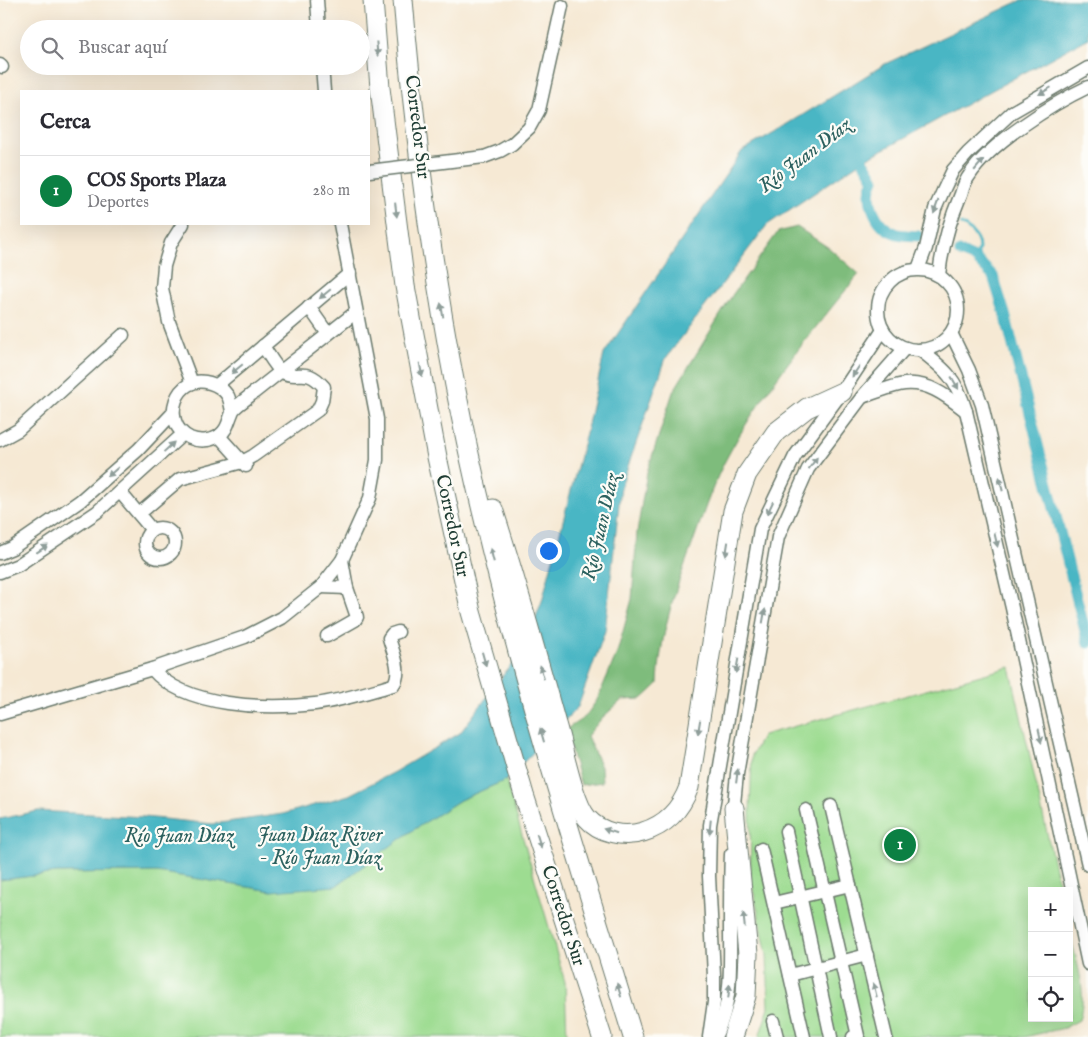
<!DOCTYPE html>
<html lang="es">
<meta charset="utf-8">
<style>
body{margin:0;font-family:"IM FELL English",serif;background:#f7f7f7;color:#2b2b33}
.controls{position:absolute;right:15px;bottom:15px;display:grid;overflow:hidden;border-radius:0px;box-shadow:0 5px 20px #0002}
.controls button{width:45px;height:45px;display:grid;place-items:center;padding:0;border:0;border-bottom:1px solid #e1e1e2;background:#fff;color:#2b2b33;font:25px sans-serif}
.you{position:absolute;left:548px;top:550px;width:18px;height:18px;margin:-12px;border:4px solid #fff;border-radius:50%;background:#1a73e8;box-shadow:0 0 0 8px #1a73e833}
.badge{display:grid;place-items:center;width:32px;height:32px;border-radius:50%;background:#0b8043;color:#fff;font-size:16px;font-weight:700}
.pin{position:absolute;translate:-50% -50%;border:2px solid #fff;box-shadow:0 1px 5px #0006}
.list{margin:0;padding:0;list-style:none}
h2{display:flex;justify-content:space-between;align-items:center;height:65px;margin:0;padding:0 20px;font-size:21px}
h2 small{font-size:16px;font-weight:400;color:#7c7c81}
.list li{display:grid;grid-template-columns:32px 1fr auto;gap:15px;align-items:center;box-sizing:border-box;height:70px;padding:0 20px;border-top:1px solid #e1e1e2}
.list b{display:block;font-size:19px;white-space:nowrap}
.list p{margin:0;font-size:16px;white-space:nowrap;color:#7c7c81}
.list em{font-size:16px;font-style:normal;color:#7c7c81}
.icon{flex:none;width:28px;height:28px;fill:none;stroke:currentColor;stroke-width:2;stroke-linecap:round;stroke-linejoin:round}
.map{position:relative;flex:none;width:1088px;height:1037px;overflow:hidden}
.search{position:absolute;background:#fff;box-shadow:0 5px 20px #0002;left:20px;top:20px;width:350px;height:55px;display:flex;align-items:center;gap:12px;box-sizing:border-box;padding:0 18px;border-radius:28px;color:#7c7c81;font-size:19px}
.panel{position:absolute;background:#fff;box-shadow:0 5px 20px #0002;left:20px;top:90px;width:350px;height:135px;border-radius:0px}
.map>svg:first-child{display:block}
.green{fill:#9ddc91;stroke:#5e8c62}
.forest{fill:#7ebc7b;stroke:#4e7c58}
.water{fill:#49b6c4;stroke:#347a7c}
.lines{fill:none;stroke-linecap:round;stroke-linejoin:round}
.stream{stroke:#49b6c4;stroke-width:3}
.canal{stroke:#49b6c4;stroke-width:11}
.minor-casing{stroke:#6a796c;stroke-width:15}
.highway-casing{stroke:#6a796c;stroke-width:21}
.minor{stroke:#fff;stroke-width:12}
.highway{stroke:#fff;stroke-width:19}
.minor-bridge-casing{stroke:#6a796c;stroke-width:15;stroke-linecap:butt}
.minor-bridge{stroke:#fff;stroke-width:12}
.oneway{fill:#8f9e9a}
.labels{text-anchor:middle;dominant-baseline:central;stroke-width:4.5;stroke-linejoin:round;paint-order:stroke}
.street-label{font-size:19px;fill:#1f3d34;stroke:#fdfcf7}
.water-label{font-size:20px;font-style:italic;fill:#2c615f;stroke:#fdfcf7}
</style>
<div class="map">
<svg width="1088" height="1037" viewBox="0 0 1088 1037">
<rect width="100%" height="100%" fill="#fdfcf7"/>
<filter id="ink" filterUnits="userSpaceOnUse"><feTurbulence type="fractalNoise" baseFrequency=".02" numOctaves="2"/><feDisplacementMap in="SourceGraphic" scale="10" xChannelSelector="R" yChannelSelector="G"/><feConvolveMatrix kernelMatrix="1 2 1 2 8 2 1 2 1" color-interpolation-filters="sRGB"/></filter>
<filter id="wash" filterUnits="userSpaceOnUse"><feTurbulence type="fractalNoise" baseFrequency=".0096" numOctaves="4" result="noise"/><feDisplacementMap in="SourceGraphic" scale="20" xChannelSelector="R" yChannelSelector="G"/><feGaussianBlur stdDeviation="1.12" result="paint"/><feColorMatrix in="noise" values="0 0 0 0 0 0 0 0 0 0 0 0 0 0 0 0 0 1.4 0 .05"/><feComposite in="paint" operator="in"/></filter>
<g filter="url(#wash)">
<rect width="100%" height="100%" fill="#f6e9d4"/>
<g class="green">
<path d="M1010,667l50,224h-28v127h37v-87c7,30 19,59 10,89l-15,8 -40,9h-265l10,-30 -2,-52 -16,-76 -1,-68 2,-56 11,-20z"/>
<polygon points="506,780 565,982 567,1037 0,1037 0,880 57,873 157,872 272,891 407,834 460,800"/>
</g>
<path class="forest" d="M797,227l32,21 30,26c-49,60 -99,120 -135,189 -13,26 -23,57 -33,85 -17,45 -31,87 -33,136l-16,15 -20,1 -20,18 -15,18 14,31 1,15 -21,3 -16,-55 20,-13 12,-17 20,-47 15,-54 5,-67 10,-60 26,-80 60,-98 45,-62z"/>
<polygon class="water" points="1022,0 1088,0 1088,38 862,161 767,225 666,358 621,486 605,631 578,707 506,780 460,800 407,834 336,886 272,891 157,872 57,873 0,880 0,819 38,811 144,817 213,824 283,814 349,795 394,772 460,733 525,646 542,601 586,433 604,354 742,151 788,124 885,64"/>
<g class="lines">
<path class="stream" d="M961,224c13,7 24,21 14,34"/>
<g class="canal">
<path d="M854,148c7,11 15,21 20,32 -10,18 1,46 21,53 6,3 16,2 23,3"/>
<polyline points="960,252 975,258 993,276 1005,314 1088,643"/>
</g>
</g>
</g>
<g filter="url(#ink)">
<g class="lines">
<defs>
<g id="minor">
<polyline points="317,0 319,29"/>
<polyline points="0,65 2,67"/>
<polyline points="322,66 324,91"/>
<polyline points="484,157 500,151 512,144 529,128 539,110 562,6"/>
<polyline points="183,224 171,243 164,266 162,288 169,322 192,383"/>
<polyline points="918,269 926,248 935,209 943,191 953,170 968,153 1012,112 1088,68"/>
<circle cx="918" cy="310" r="40"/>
<path d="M939,275c3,-29 11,-55 22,-81 2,-6 4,-13 8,-18 21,-33 83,-72 119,-89"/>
<polyline points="309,307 328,334"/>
<polyline points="951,333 969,370 982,405 1088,865"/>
<path d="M920,350c26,20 36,28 46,61l46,197 76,356"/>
<polyline points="217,385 350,273"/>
<path d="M862,397c12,-4 25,-9 37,-12 27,-6 48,11 67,26"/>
<path d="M232,411c-1,-4 -2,-11 -4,-15 -4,-6 -11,-11 -18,-13 -34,-11 -51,40 -20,55 9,4 21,3 29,-2 9,-7 9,-14 13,-23 1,-4 6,-8 10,-11l114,-90"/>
<polyline points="219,436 246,466"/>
<polyline points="0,440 18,430 123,335"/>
<polyline points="120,492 152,530"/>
<path d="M139,514l41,-35 44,-12 18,-5 11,-6 65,-46 4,-9 2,-14c-19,-22 -25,-6 -42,-15 -7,-5 -14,-19 -19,-26"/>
<circle cx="160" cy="543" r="15"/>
<polyline points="0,553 12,548 80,501 138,450 173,413"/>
<polyline points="0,572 18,565 97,512 183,434"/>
<polyline points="321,587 347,588"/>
<polyline points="327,636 355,620 357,617 347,588 342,560"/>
<path d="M152,669c33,39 115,40 163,35 26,-3 53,-12 78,-19 10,-13 0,-32 -4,-47l3,-4 6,-2"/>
<polyline points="0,714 152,669 245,637 282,618 321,587 342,560 370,498 377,460 377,419 340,224"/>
<polyline points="831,806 886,1037"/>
<polyline points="806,810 858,1036 853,1037"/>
<polyline points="733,814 737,774 778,537 808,469 862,397 905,348"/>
<polyline points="786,831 831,1037"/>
<polyline points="761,849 804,1037"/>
<polyline points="774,903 850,885"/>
<polyline points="790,975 867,955"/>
<polyline points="773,1021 777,1037"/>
<polyline points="709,1037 714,1002 714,976 709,876 710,825 760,529 795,456 842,392 883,330"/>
<path d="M715,1037c18,-36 15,-70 15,-110 0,-24 0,-49 1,-73"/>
</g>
<g id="highway">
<polyline points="373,0 380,88 405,286 437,457 471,612 524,795 602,1037"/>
<path d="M403,0c15,175 40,352 82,523 41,173 96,344 148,514"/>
<path d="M493,509c23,71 43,143 63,215 7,22 17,78 31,94 13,15 37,20 56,14 23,-7 38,-23 46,-45l44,-276 14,-37 29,-42 31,-24 35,-16"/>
<polyline points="733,1037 746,996 748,954 734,808"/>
</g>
</defs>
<use href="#minor" class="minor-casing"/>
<use href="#highway" class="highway-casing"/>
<use href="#minor" class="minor"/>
<use href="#highway" class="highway"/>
<defs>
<polyline id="minor-bridge" points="369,171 484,157"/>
</defs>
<use href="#minor-bridge" class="minor-bridge-casing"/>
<use href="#minor-bridge" class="minor-bridge"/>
</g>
<defs><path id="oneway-solid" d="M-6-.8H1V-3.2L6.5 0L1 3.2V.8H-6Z" transform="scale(1.25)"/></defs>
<g class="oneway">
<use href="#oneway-solid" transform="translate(377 49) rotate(85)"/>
<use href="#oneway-solid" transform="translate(1045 91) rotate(150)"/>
<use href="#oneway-solid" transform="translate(979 165) rotate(-50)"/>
<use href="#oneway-solid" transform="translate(936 207) rotate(109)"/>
<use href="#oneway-solid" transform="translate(396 210) rotate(83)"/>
<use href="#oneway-solid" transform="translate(325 294) rotate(140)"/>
<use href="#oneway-solid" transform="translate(442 310) rotate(-100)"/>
<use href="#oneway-solid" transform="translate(237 369) rotate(140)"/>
<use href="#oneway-solid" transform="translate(421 370) rotate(79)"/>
<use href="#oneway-solid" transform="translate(856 371) rotate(123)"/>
<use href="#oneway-solid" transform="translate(955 383) rotate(60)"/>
<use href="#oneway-solid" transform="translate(169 447) rotate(-43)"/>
<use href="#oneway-solid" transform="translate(813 463) rotate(-54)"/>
<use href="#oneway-solid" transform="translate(113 472) rotate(139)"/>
<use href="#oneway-solid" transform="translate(1001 484) rotate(-103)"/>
<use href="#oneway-solid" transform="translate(770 508) rotate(115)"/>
<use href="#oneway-solid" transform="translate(996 540) rotate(77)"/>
<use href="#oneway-solid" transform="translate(42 549) rotate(-34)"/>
<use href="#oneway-solid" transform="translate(727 549) rotate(99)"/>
<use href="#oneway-solid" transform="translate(492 555) rotate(-104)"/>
<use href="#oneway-solid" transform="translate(764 616) rotate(-80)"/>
<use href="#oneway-solid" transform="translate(484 659) rotate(74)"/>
<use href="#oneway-solid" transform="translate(737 666) rotate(100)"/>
<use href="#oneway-solid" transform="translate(542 672) rotate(-105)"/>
<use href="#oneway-solid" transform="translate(699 727) rotate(99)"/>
<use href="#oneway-solid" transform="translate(542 735) rotate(-106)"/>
<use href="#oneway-solid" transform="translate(1040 736) rotate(78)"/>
<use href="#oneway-solid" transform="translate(737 776) rotate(-83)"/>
<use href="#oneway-solid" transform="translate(710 827) rotate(96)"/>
<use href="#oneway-solid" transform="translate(610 831) rotate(-162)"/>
<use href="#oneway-solid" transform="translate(539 841) rotate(72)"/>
<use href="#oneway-solid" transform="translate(744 920) rotate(-96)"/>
<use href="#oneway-solid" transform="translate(619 990) rotate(-107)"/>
<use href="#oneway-solid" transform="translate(875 990) rotate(-104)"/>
<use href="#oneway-solid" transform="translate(729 991) rotate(-84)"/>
</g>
</g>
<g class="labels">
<g class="street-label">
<text transform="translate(417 127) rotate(83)">Corredor Sur</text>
<text transform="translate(452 526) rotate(78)">Corredor Sur</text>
<text transform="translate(563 916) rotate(72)">Corredor Sur</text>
</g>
<g class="water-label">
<text transform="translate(805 156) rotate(-37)">Río Juan Díaz</text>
<text transform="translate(601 527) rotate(-77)">Río Juan Díaz</text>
<text x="320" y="835">Juan Díaz River<tspan x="320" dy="23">- Río Juan Díaz</tspan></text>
<text x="179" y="836">Río Juan Díaz</text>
</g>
</g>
</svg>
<div class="controls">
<button>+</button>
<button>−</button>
<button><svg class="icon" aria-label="locate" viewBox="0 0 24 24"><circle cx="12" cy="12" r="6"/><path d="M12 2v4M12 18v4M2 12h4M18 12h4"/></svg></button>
</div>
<div class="you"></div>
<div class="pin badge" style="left:900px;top:845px">1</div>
<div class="search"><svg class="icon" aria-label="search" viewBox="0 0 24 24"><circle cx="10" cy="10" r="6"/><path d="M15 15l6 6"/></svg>Buscar aquí</div>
<section class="panel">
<h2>Cerca<small></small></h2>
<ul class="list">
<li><span class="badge">1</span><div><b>COS Sports Plaza</b><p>Deportes</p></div><em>280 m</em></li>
</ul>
</section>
</div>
